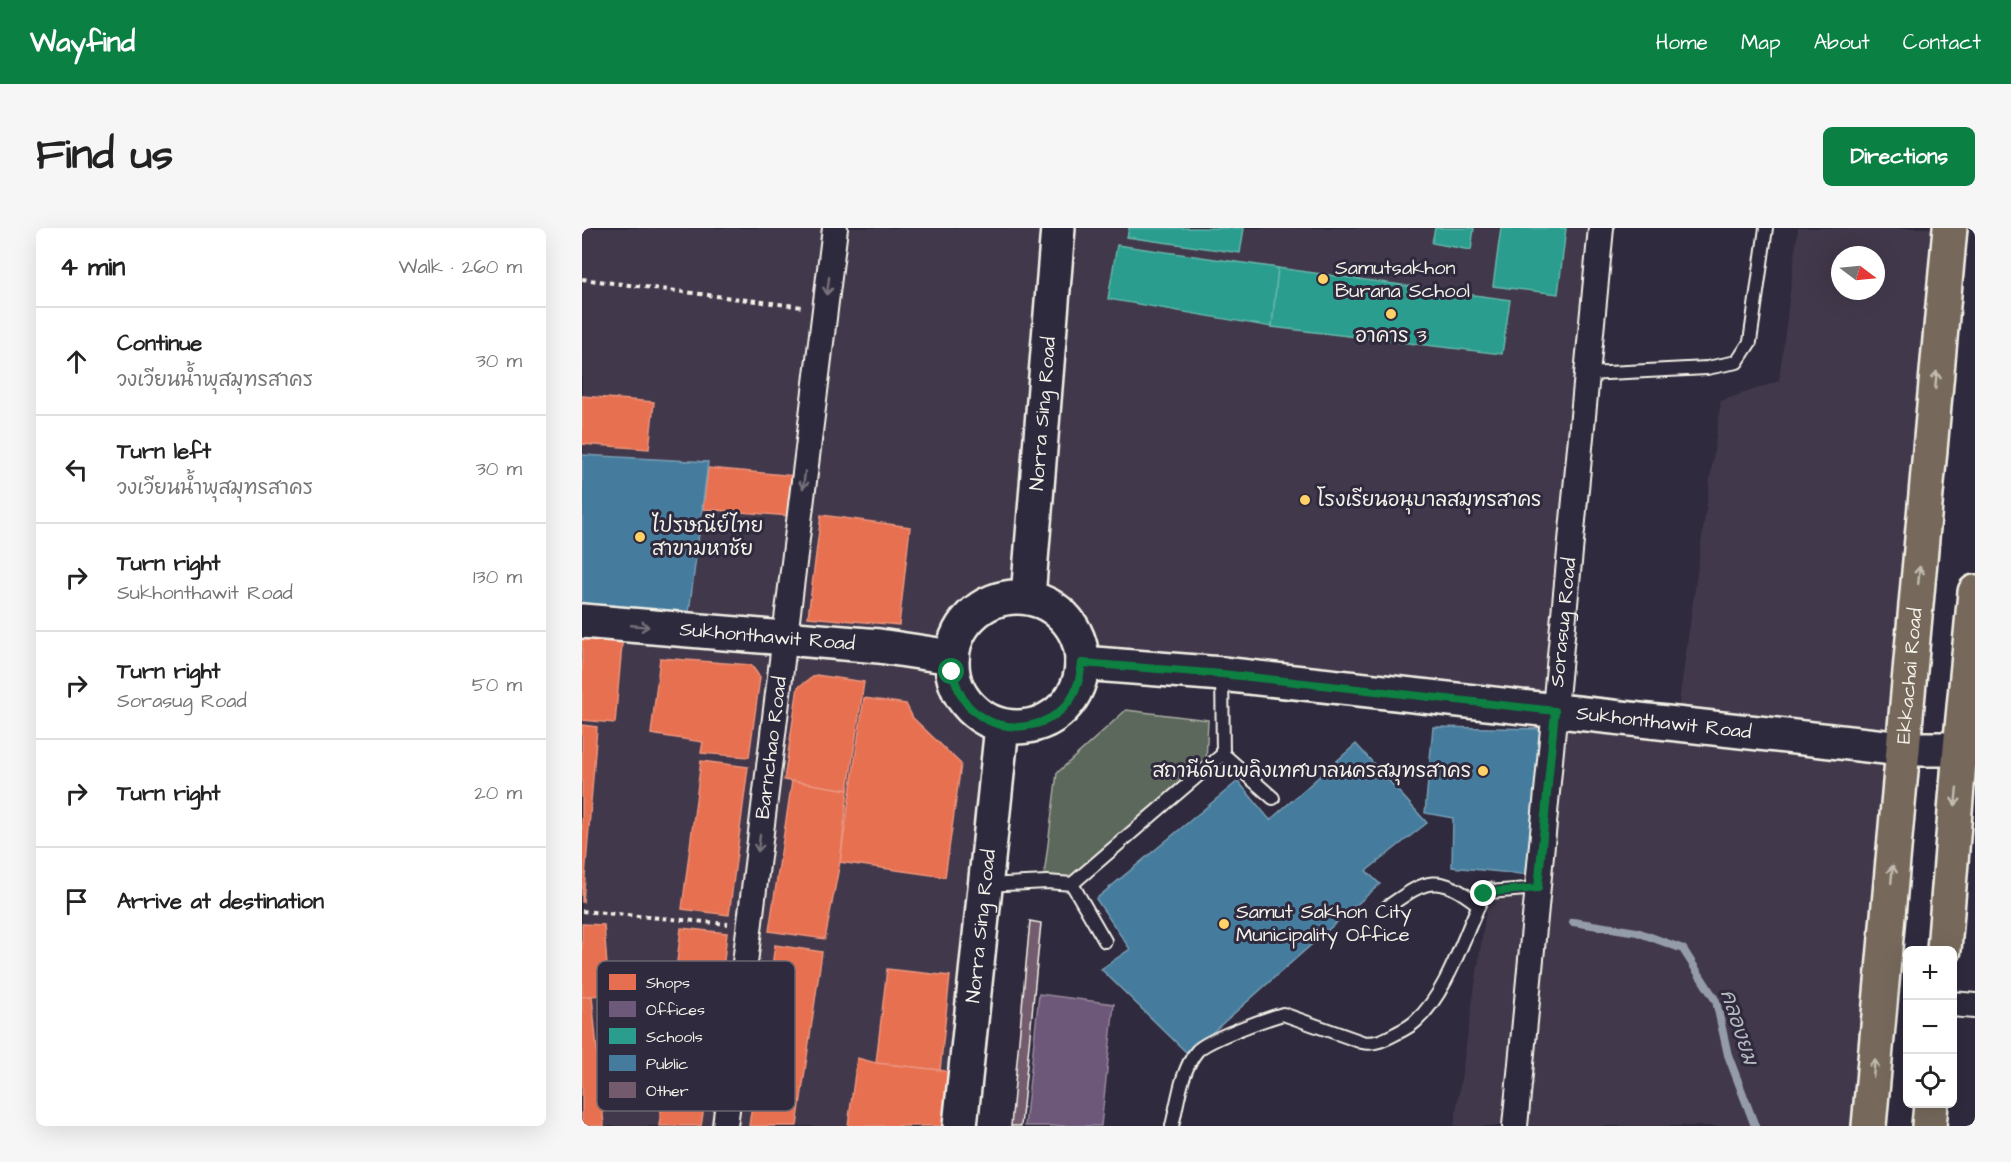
<!DOCTYPE html>
<meta charset="utf-8">
<style>
body{margin:0;font-family:"Architects Daughter","Playpen Sans Thai",sans-serif;background:#f6f6f6;color:#222}
.controls{position:absolute;right:18px;bottom:18px;display:grid;overflow:hidden;border-radius:9px;box-shadow:0 6px 24px #0002}
.controls button{width:54px;height:54px;display:grid;place-items:center;padding:0;border:0;border-bottom:2px solid #e0e0e0;background:#fff;color:#222;font:30px sans-serif}
.compass{position:absolute;left:1249px;top:18px;width:54px;height:54px;border-radius:50%;background:#fff;box-shadow:0 6px 24px #0002;rotate:106deg}
.stop{position:absolute;width:18px;height:18px;margin:-14px;border:4px solid #0b8043;border-radius:50%;background:#fff}
.stop.end{background:#0b8043;border-color:#fff;box-shadow:0 2px 6px #0008}
.list{margin:0;padding:0;list-style:none}
h2{display:flex;justify-content:space-between;align-items:center;height:78px;margin:0;padding:0 24px;font-size:26px}
h2 small{font-size:20px;font-weight:400;color:#767676}
.list li{display:grid;grid-template-columns:39px 1fr auto;gap:18px;align-items:center;box-sizing:border-box;height:108px;padding:0 24px;border-top:2px solid #e0e0e0}
.list b{display:block;font-size:22px;white-space:nowrap}
.list p{margin:0;font-size:20px;white-space:nowrap;color:#767676}
.list em{font-size:20px;font-style:normal;color:#767676}
.icon{flex:none;width:33px;height:33px;fill:none;stroke:currentColor;stroke-width:2;stroke-linecap:round;stroke-linejoin:round}
.map{position:relative;flex:none;width:1393px;height:898px;overflow:hidden;border-radius:9px}
header{display:flex;align-items:center;gap:36px;box-sizing:border-box;height:84px;padding:0 30px;background:#0b8043;color:#fff}
header strong{font-size:28px}
nav{display:flex;gap:33px;margin-inline-start:auto;font-size:21px}
.intro{display:flex;align-items:center;justify-content:space-between;box-sizing:border-box;height:144px;padding:0 36px}
h1{margin:0;font-size:42px}
.button{padding:15px 27px;border-radius:9px;background:#0b8043;color:#fff;font-size:21px;font-weight:700}
main{display:flex;gap:36px;padding:0 36px}
aside{flex:1;background:#fff;border-radius:9px;box-shadow:0 6px 24px #0002}
.map>svg:first-child{display:block}
.built{fill:#43394b;fill-rule:evenodd}
.green{fill:#5d685d;stroke:#a8aca2;stroke-width:1.5}
.shops{fill:#e76f51;stroke:#eb967e;stroke-width:1.5}
.offices{fill:#6d597a;stroke:#96879b;stroke-width:1.5}
.schools{fill:#2a9d8f;stroke:#67b6aa;stroke-width:1.5}
.public{fill:#457b9d;stroke:#7a9eb4;stroke-width:1.5}
.lines{fill:none;stroke-linecap:round;stroke-linejoin:round}
.stream{stroke:#939ca8;stroke-width:8}
.building{fill:#735b6d;stroke:#f4f1e8;stroke-width:1.5}
.lane-casing{stroke:#f4f1e8;stroke-width:16}
.street-casing{stroke:#f4f1e8;stroke-width:28}
.secondary-casing{stroke:#f4f1e8;stroke-width:38}
.primary-casing{stroke:#f4f1e8;stroke-width:38}
.path{stroke:#f4f1e8;stroke-width:4;stroke-dasharray:4.5 4.5;stroke-linecap:butt}
.lane{stroke:#2f2a3d;stroke-width:12}
.street{stroke:#2f2a3d;stroke-width:24}
.secondary{stroke:#2f2a3d;stroke-width:33}
.primary{stroke:#76695c;stroke-width:33}
.oneway{stroke:#747079}
.oneway2{stroke:#c2bbb0}
.route{stroke:#0b8043;stroke-width:8}
.poi-dot{fill:#ffd166;stroke:#2f2a3d;stroke-width:2}
.labels{text-anchor:middle;dominant-baseline:central;stroke-width:6;stroke-linejoin:round;paint-order:stroke}
.poi-label{font-size:20px;fill:#f4f1e8;stroke:#2f2a3d;text-anchor:start}
.street-label{font-size:20px;fill:#f4f1e8;stroke:#2f2a3d}
.water-label{font-size:21px;font-style:italic;fill:#b3b8bd;stroke:#2f2a3d}
.key{fill:#2f2a3d;stroke:#6a6670;stroke-width:1.5}
.key-label{font-size:16px;fill:#f4f1e8}
</style>
<header>
<strong>Wayfind</strong>
<nav><a>Home</a><a>Map</a><a>About</a><a>Contact</a></nav>
</header>
<div class="intro"><h1>Find us</h1><a class="button">Directions</a></div>
<main>
<aside>
<h2>4 min<small>Walk · 260 m</small></h2>
<ul class="list">
<li><svg class="icon" aria-label="ahead" viewBox="0 0 24 24"><path d="M12 20V5M6 11l6-6 6 6"/></svg><div><b>Continue</b><p>วงเวียนน้ำพุสมุทรสาคร</p></div><em>30 m</em></li>
<li><svg class="icon" aria-label="left" viewBox="0 0 24 24"><path d="M17 20v-9H6M10 6l-5 5 5 5"/></svg><div><b>Turn left</b><p>วงเวียนน้ำพุสมุทรสาคร</p></div><em>30 m</em></li>
<li><svg class="icon" aria-label="right" viewBox="0 0 24 24"><path d="M7 20v-9h11M14 6l5 5-5 5"/></svg><div><b>Turn right</b><p>Sukhonthawit Road</p></div><em>130 m</em></li>
<li><svg class="icon" aria-label="right" viewBox="0 0 24 24"><path d="M7 20v-9h11M14 6l5 5-5 5"/></svg><div><b>Turn right</b><p>Sorasug Road</p></div><em>50 m</em></li>
<li><svg class="icon" aria-label="right" viewBox="0 0 24 24"><path d="M7 20v-9h11M14 6l5 5-5 5"/></svg><div><b>Turn right</b></div><em>20 m</em></li>
<li><svg class="icon" aria-label="arrive" viewBox="0 0 24 24"><path d="M6 21V4h12l-3 4 3 4H6"/></svg><div><b>Arrive at destination</b></div></li>
</ul>
</aside>
<div class="map">
<svg width="1393" height="898" viewBox="0 0 1393 898">
<rect width="100%" height="100%" fill="#2f2a3d"/>
<filter id="ink" filterUnits="userSpaceOnUse"><feTurbulence type="fractalNoise" baseFrequency=".0167" numOctaves="2"/><feDisplacementMap in="SourceGraphic" scale="12" xChannelSelector="R" yChannelSelector="G"/><feConvolveMatrix kernelMatrix="1 2 1 2 8 2 1 2 1" color-interpolation-filters="sRGB"/></filter>
<g filter="url(#ink)">
<path class="built" d="M0,0h1012l-39,483 123,-1 43,-309 58,-20 19,-153h148l-77,898h-415l35,-234 48,-4 18,-177 -474,-63 -5,-14 -7,-13 -11,-10 -12,-8 -18,-6h-20l-17,5 -15,9 -12,13 -8,15 -4,18 1,15 4,15 7,13 10,12 13,8 -27,406h-378zM1258,27h36v36h-36z"/>
<polygon class="green" points="544,482 626,492 624,535 491,651 462,648 475,545"/>
<g class="shops">
<polygon points="0,168 72,174 67,221 0,216"/>
<polygon points="126,240 213,248 209,288 121,281"/>
<polygon points="239,287 328,299 317,397 226,389"/>
<polygon points="0,401 41,405 33,495 0,492"/>
<polygon points="78,430 169,437 178,449 167,529 119,525 121,514 69,506"/>
<polygon points="234,447 282,454 266,562 202,552 216,459"/>
<polygon points="282,470 324,476 331,490 379,536 363,649 258,634"/>
<polygon points="0,497 15,499 1,674 0,674"/>
<polygon points="119,533 166,539 147,687 100,681"/>
<polygon points="210,553 266,562 258,634 243,711 187,703"/>
<polygon points="0,696 22,697 27,766 0,769"/>
<polygon points="99,700 145,705 129,849 82,844"/>
<polygon points="193,717 240,724 215,898 167,898"/>
<polygon points="305,741 368,748 358,842 294,835"/>
<polygon points="10,768 22,898 0,898 0,769"/>
<polygon points="275,830 294,835 358,842 375,846 368,898 266,898"/>
<polygon points="82,860 124,866 119,898 77,898"/>
</g>
<polygon class="offices" points="457,766 532,776 519,898 443,898"/>
<g class="schools">
<polygon points="547,0 662,0 658,25 545,9"/>
<polygon points="853,0 892,0 889,22 850,15"/>
<polygon points="919,0 984,0 976,66 911,58"/>
<polygon points="535,17 696,40 690,99 526,71"/>
<polygon points="696,40 928,72 920,126 690,99"/>
</g>
<g class="public">
<polygon points="0,227 126,234 106,392 0,383"/>
<polygon points="851,499 959,501 949,647 870,639 871,590 843,585"/>
<polygon points="774,516 845,595 784,643 798,656 606,826 519,741 548,721 514,671 656,553 688,592"/>
</g>
<g class="lines">
<polyline class="stream" points="991,694 1055,704 1101,721 1134,773 1146,827 1173,898"/>
</g>
<polygon class="building" points="448,693 459,695 439,898 429,898"/>
<g class="lines">
<defs>
<g id="lane">
<polyline points="1005,146 1125,140 1155,134 1168,114 1184,0"/>
<polyline points="640,446 641,526"/>
<polyline points="404,657 465,654 490,656"/>
<path d="M801,682c41,-28 52,-40 96,-5"/>
<polyline points="523,713 490,656 641,526 691,570"/>
<path d="M590,898c6,-24 9,-56 25,-75 11,-12 69,-32 86,-37l79,28c12,3 24,-3 35,-9 6,-3 14,-7 19,-12 33,-30 48,-88 68,-127l6,-5 -1,3 49,-4"/>
</g>
<g id="street">
<polyline points="1370,776 1393,778"/>
<path id="s1" d="M143,898l110,-898"/>
<path id="s2" d="M933,898l86,-898"/>
</g>
<g id="secondary">
<circle cx="435" cy="434" r="65"/>
<path id="s3" d="M446,369l30,-369"/>
<path id="s4" d="M0,393l297,25 73,11"/>
<path id="s5" d="M500,435l140,11 681,75h57"/>
<path id="s6" d="M378,898l42,-400"/>
</g>
<g id="primary">
<polyline points="1362,722 1378,521 1393,364"/>
<path id="s7" d="M1287,898l81,-898"/>
<polyline points="1347,898 1349,876"/>
</g>
</defs>
<use href="#lane" class="lane-casing"/>
<use href="#street" class="street-casing"/>
<use href="#secondary" class="secondary-casing"/>
<use href="#primary" class="primary-casing"/>
<g class="path">
<polyline points="0,51 221,79"/>
<polyline points="0,683 146,696"/>
</g>
<use href="#lane" class="lane"/>
<use href="#street" class="street"/>
<use href="#secondary" class="secondary"/>
<use href="#primary" class="primary"/>
</g>
<defs><path id="oneway-shaft" d="M-6 0H5M1.5-3L5.5 0L1.5 3" fill="none" stroke-width="1.6" stroke-linecap="round" stroke-linejoin="round" transform="scale(1.5)"/></defs>
<g class="oneway">
<use href="#oneway-shaft" transform="translate(246 58) rotate(97)"/>
<use href="#oneway-shaft" transform="translate(222 252) rotate(97)"/>
<use href="#oneway-shaft" transform="translate(58 398) rotate(5)"/>
<use href="#oneway-shaft" transform="translate(177 615) rotate(97)"/>
</g>
<g class="oneway2">
<use href="#oneway-shaft" transform="translate(1354 152) rotate(-85)"/>
<use href="#oneway-shaft" transform="translate(1337 347) rotate(-85)"/>
<use href="#oneway-shaft" transform="translate(1374 569) rotate(95)"/>
<use href="#oneway-shaft" transform="translate(1310 646) rotate(-85)"/>
<use href="#oneway-shaft" transform="translate(1292 840) rotate(-85)"/>
</g>
</g>
<g class="lines" filter="url(#ink)">
<path class="route" d="M370,444c5,15 10,30 23,40 28,24 75,18 96,-13 7,-11 9,-23 11,-36l140,11 333,37 -17,177 -49,4 1,-3 -6,5"/>
</g>
<g class="poi-dot">
<circle cx="741" cy="51" r="6"/>
<circle cx="809" cy="86" r="6"/>
<circle cx="723" cy="272" r="6"/>
<circle cx="58" cy="309" r="6"/>
<circle cx="901" cy="543" r="6"/>
<circle cx="642" cy="696" r="6"/>
</g>
<g class="labels">
<g class="poi-label">
<text x="753" y="40">Samutsakhon<tspan x="753" dy="23">Burana School</tspan></text>
<text x="809" y="108" text-anchor="middle">อาคาร 3</text>
<text x="735" y="272">โรงเรียนอนุบาลสมุทรสาคร</text>
<text x="70" y="298">ไปรษณีย์ไทย<tspan x="70" dy="23">สาขามหาชัย</tspan></text>
<text x="889" y="543" text-anchor="end">สถานีดับเพลิงเทศบาลนครสมุทรสาคร</text>
<text x="654" y="684">Samut Sakhon City<tspan x="654" dy="23">Municipality Office</tspan></text>
</g>
<g class="street-label">
<text stroke="none"><textPath href="#s3" startOffset="184">Norra Sing Road</textPath></text>
<text stroke="none"><textPath href="#s2" startOffset="506">Sorasug Road</textPath></text>
<text stroke="none"><textPath href="#s4" startOffset="186">Sukhonthawit Road</textPath></text>
<text stroke="none"><textPath href="#s7" startOffset="452">Ekkachai Road</textPath></text>
<text stroke="none"><textPath href="#s5" startOffset="585">Sukhonthawit Road</textPath></text>
<text stroke="none"><textPath href="#s1" startOffset="381">Barnchao Road</textPath></text>
<text stroke="none"><textPath href="#s6" startOffset="201">Norra Sing Road</textPath></text>
</g>
<g class="water-label">
<text transform="translate(1157 799) rotate(72)">คลองยม</text>
</g>
</g>
<rect x="15" y="733" width="198" height="150" rx="9" class="key"/>
<rect x="27" y="746" width="27" height="16" fill="#e76f51"/>
<rect x="27" y="773" width="27" height="16" fill="#6d597a"/>
<rect x="27" y="800" width="27" height="16" fill="#2a9d8f"/>
<rect x="27" y="827" width="27" height="16" fill="#457b9d"/>
<rect x="27" y="854" width="27" height="16" fill="#735b6d"/>
<g class="key-label">
<text x="64" y="760">Shops</text>
<text x="64" y="787">Offices</text>
<text x="64" y="814">Schools</text>
<text x="64" y="841">Public</text>
<text x="64" y="868">Other</text>
</g>
</svg>
<div class="controls">
<button>+</button>
<button>−</button>
<button><svg class="icon" aria-label="locate" viewBox="0 0 24 24"><circle cx="12" cy="12" r="6"/><path d="M12 2v4M12 18v4M2 12h4M18 12h4"/></svg></button>
</div>
<svg class="compass" viewBox="-18 -18 36 36"><path d="M0-13l5 13h-10z" fill="#e53935"/><path d="M0 13l5-13h-10z" fill="#767676"/></svg>
<div class="stop" style="left:370px;top:444px"></div>
<div class="stop end" style="left:902px;top:666px"></div>
</div>
</main>
